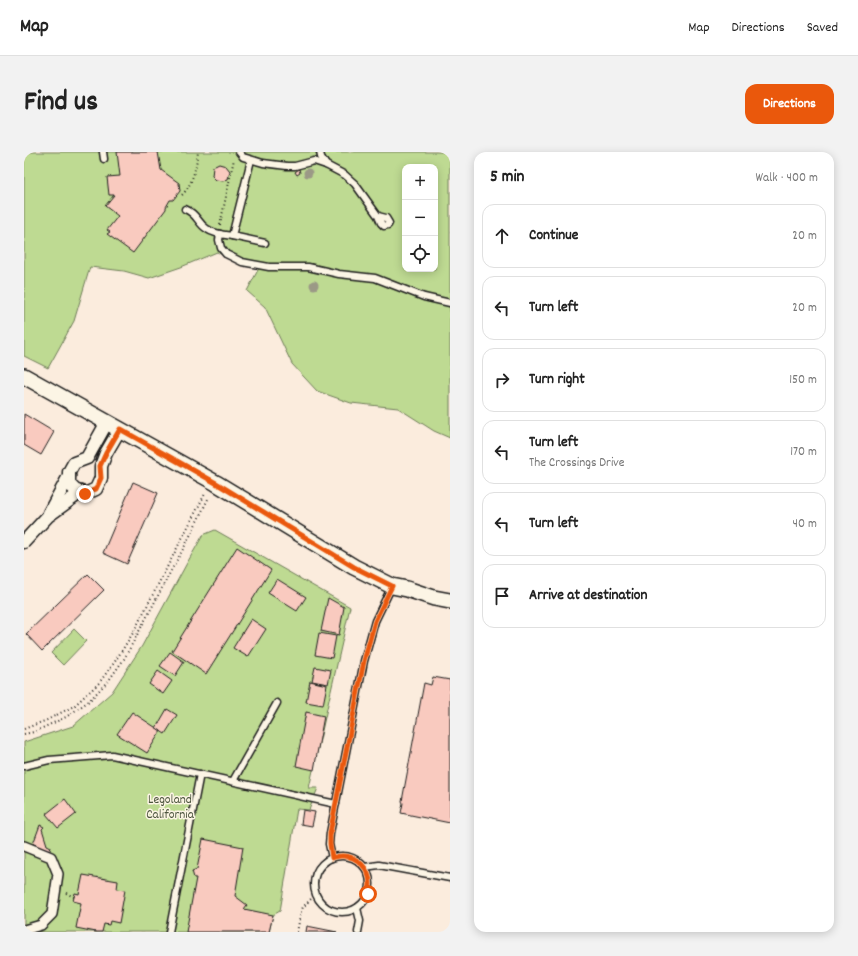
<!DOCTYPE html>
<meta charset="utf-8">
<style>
body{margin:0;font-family:Dekko,sans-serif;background:#f2f2f2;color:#222}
.controls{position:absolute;right:12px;top:12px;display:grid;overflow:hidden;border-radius:8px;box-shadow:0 2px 10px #0003}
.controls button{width:36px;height:36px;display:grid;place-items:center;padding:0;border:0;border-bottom:1px solid #e0e0e0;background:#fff;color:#222;font:20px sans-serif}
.stop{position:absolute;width:12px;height:12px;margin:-9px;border:3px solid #ea580c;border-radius:50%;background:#fff}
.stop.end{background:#ea580c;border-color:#fff;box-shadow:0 1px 4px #0008}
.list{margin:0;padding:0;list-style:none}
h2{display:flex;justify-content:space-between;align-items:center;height:52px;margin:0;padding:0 16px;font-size:17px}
h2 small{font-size:13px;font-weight:400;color:#767676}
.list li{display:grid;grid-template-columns:26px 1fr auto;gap:12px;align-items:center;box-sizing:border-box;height:64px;margin:0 8px 8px;padding:0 8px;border:1px solid #e0e0e0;border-radius:12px}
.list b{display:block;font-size:15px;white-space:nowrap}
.list p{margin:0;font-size:13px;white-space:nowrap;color:#767676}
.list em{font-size:13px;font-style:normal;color:#767676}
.icon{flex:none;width:22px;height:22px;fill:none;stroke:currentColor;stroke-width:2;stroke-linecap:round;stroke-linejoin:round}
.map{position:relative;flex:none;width:426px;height:780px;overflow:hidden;border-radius:12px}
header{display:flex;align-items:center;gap:24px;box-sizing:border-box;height:56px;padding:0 20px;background:#fff;border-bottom:1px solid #e0e0e0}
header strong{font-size:19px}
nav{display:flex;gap:22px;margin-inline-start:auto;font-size:14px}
.intro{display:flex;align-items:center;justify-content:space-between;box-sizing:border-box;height:96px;padding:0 24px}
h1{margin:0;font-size:28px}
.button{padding:10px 18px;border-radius:12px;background:#ea580c;color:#fff;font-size:14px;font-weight:700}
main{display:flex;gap:24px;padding:0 24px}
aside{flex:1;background:#fff;border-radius:12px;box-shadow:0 2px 10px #0003}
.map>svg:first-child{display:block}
.green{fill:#beda92;stroke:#6d7b57;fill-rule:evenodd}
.building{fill:#f9cabf;stroke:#1c1c1c}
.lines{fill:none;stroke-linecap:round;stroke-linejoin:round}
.service-casing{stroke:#1c1c1c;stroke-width:9}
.pedestrian-casing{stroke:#1c1c1c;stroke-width:12}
.minor-casing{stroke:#1c1c1c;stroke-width:15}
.tertiary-casing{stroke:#1c1c1c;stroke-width:18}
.path{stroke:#1c1c1c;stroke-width:2;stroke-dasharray:1 3;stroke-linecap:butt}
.service{stroke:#fcf5e5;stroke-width:6}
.pedestrian{stroke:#fcf5e5;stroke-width:9}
.minor{stroke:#fcf5e5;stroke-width:12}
.tertiary{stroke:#fcf5e5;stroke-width:15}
.tree{fill:#9b9986}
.route{stroke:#ea580c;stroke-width:5}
.labels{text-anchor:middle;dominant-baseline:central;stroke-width:3;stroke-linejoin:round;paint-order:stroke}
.park-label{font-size:13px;fill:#4d553f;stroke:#fcf5e5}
</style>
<header>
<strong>Map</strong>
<nav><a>Map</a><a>Directions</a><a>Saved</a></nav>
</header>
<div class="intro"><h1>Find us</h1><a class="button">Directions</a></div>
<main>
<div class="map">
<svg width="426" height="780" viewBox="0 0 426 780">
<rect width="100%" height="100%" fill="#fbecdd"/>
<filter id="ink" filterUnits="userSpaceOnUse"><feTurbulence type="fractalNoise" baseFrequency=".025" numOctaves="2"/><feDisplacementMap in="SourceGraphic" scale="8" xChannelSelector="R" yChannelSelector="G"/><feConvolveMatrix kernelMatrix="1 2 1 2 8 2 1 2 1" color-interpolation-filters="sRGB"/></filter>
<g filter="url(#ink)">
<g class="green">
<path d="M0,0h426v286l-16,-7 -36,-23 -47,-5 -34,-12 -25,-27 -27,-57 -18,-16 12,-23 -19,-3 -23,-13 -36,15 -32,11 -25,-7 -34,-4 -16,54 -26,47 -24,-12zM381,15h30v102h-30z"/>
<polygon points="191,378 326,455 285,636 294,636 285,658 273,657 256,759 249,763 245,780 0,780 0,590 49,574 88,540 118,494 163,411 179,383"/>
<polygon points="50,477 62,489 39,513 27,501"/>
</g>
<g class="building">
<polygon points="93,0 134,0 137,18 155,31 156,39 149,48 146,48 142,55 142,57 109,101 83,82 86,80 83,78 94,64 81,54 90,43 85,43 83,25 96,24"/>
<polygon points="195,12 202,14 206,19 204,27 199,29 192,28 188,24 189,15"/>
<polygon points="275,17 276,21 273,23 271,20"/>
<polygon points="0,262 30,280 17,303 0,293"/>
<polygon points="109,330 134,341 103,412 79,401"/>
<polygon points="213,395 247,418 182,522 148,499"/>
<polygon points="64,422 80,438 18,499 2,482"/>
<polygon points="253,427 282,445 273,459 244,441"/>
<polygon points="304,446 320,455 315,483 297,479"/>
<polygon points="227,467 242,477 224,505 209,496"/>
<polygon points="295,481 312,484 308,506 291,503"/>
<polygon points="146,500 160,510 151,524 136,514"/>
<polygon points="291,515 307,518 304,532 288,529"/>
<polygon points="134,519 148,529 139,542 125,532"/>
<polygon points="409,525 426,528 426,671 377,661 379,651 378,649 400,531 407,533"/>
<polygon points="286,529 303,533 299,553 282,550"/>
<polygon points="143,557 153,563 141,582 132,576"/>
<polygon points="108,560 137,579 123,601 93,582"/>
<polygon points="282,560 300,564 290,618 272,614"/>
<polygon points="41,647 52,662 34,676 22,662"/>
<polygon points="279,658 291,660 288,674 277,672"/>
<polygon points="16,673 20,675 18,677 23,693 27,695 25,701 12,696 13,693 9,692"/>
<polygon points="179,687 219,695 211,744 223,753 220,757 249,763 245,780 162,780 172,726 170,726 168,719 173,717"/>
<polygon points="59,723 94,729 93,737 101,738 95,771 86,769 85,773 80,772 78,780 72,780 52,776 57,751 49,749 51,741 55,742"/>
<polygon points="283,774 313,780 282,780"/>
</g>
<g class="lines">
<defs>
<g id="service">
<polyline points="79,0 80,7"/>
<polyline points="215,0 219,5 239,11 263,14 271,14 290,9 302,13 321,23 331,32 354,64 357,71 360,74 364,73 365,71 362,66 354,64"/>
<polyline points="296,0 297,5 302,13"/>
<path d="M161,57c13,5 12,14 22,20 7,5 17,6 25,7l19,-76"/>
<polyline points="196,82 195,88 197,96 202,102 218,110 245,115 284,115 315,122 351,126 400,145 426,151"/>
<polyline points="208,84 241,91"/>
<polyline points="0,614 25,608 88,603 312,652"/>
<polyline points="209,629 253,551"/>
<circle cx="318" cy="732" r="28"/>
<polyline points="308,706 305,692 306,681 340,509 351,469 368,434"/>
<polyline points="341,715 355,713 426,726"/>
<polyline points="333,756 336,769 334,780"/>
<polyline points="145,780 176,622"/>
</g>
<polyline id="pedestrian" points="0,694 27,705 34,722 28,762 17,773 0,778"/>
<g id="minor">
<polyline points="83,270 63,306 50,311 45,320 45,332 51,338 61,342 72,337 77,326 77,314 82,301 96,277"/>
<polyline points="25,361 45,324"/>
<polyline points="0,390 24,364 57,340"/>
</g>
<polyline id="tertiary" points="0,224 192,331 330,415 368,434 383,437 410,446 426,449"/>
</defs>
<use href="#service" class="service-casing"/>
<use href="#pedestrian" class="pedestrian-casing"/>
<use href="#minor" class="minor-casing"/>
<use href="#tertiary" class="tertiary-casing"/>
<g class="path">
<path d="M158,43c11,-11 14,-28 16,-43"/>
<polyline points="196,73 210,7"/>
<polyline points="0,577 23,568 50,554 75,531 90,511 109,481 181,342"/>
<polyline points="0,582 10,580 42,565 65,549 85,528 100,507 126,459 149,415 162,392 185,345"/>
<polyline points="42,741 50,745"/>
<polyline points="273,780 277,760 279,755 292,742"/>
</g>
<use href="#service" class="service"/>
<use href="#pedestrian" class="pedestrian"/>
<use href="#minor" class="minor"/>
<use href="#tertiary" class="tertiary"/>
</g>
<g class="tree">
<circle cx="284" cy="21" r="4.5"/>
<circle cx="290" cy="133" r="4.5"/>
</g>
</g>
<g class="lines" filter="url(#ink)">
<path class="route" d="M61,342l11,-5 5,-11 -1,-12 6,-13 14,-24 96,54 138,84 38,19 -17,35 -11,40 -34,172v11l2,14c3,-1 6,-2 9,-2 16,-1 29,13 29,28 0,3 -1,7 -2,10"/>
</g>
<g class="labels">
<g class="park-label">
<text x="146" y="648">Legoland<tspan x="146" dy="15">California</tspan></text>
</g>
</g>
</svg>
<div class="controls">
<button>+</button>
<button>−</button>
<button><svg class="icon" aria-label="locate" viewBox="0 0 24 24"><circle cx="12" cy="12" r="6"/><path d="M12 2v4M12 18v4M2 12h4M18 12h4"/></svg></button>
</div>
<div class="stop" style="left:344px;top:742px"></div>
<div class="stop end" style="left:61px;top:342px"></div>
</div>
<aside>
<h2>5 min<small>Walk · 400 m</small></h2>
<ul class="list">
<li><svg class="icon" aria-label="ahead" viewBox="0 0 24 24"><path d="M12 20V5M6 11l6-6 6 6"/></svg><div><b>Continue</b></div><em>20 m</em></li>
<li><svg class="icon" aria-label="left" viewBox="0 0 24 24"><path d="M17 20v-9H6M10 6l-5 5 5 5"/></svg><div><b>Turn left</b></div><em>20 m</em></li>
<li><svg class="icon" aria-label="right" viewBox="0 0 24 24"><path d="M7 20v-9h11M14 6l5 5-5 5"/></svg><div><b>Turn right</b></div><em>150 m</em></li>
<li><svg class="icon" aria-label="left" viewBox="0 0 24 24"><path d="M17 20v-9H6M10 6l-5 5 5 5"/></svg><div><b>Turn left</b><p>The Crossings Drive</p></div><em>170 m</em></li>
<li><svg class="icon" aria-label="left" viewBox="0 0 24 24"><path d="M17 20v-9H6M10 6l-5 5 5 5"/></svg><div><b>Turn left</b></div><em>40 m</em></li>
<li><svg class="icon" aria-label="arrive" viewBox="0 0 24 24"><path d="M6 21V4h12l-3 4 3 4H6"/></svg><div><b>Arrive at destination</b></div></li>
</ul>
</aside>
</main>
